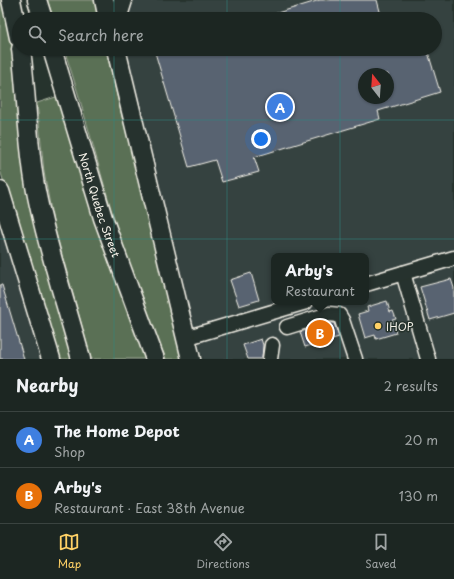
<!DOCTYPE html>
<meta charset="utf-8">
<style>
body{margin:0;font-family:"Playpen Sans",sans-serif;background:#252e2a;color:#f1f3f6}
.compass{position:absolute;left:358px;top:68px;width:36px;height:36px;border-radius:50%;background:#1c2622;box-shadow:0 1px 3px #0004;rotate:343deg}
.you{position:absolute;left:261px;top:139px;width:14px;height:14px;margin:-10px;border:3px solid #fff;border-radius:50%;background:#1a73e8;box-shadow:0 0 0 6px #1a73e833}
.badge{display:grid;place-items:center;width:26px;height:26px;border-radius:50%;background:#ffd166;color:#fff;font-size:13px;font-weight:700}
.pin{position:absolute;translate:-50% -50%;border:2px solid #fff;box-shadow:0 1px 4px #0006}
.popup{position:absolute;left:271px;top:253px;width:98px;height:52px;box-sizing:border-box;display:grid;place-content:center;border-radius:8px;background:#1c2622;filter:drop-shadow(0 1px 3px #0005);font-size:13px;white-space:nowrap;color:#a0a5a5}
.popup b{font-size:15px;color:#f1f3f6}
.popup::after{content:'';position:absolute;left:50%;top:100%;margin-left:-8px;border:8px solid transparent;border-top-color:#1c2622}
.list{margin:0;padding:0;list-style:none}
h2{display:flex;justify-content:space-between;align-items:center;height:52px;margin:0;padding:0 16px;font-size:17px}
h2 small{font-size:13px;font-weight:400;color:#a0a5a5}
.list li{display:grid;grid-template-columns:26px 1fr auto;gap:12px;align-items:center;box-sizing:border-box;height:56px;padding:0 16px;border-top:1px solid #3a4340}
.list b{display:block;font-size:15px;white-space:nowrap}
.list p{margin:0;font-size:13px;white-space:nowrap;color:#a0a5a5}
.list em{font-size:13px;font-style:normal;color:#a0a5a5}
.icon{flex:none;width:22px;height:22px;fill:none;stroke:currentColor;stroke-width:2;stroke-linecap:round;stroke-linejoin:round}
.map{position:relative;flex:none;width:454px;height:359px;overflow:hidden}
.search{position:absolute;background:#1c2622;box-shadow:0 1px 3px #0004;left:12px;right:12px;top:12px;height:44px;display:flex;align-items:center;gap:10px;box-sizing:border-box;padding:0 14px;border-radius:22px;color:#a0a5a5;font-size:15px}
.sheet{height:164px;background:#1c2622}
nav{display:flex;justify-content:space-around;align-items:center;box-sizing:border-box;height:56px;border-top:1px solid #3a4340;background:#1c2622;font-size:11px;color:#a0a5a5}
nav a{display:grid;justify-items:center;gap:2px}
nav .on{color:#ffd166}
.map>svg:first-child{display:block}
.built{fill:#354241;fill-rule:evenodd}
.green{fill:#5a7054;stroke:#a7b09e}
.building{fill:#586471;stroke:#f4f1e8;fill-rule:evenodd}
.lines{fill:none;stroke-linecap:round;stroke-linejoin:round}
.minor-casing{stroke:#f4f1e8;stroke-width:17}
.major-casing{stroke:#f4f1e8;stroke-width:21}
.minor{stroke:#26332d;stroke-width:14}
.major{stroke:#26332d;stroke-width:18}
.grid{fill:none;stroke:#318880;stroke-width:1;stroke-opacity:0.55}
.poi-dot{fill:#ffd166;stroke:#26332d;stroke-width:1.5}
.labels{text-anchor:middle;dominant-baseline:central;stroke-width:3;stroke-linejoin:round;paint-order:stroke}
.street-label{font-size:11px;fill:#f4f1e8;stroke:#26332d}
.poi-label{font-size:11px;fill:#f4f1e8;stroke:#26332d;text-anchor:start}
</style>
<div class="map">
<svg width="454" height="359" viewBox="0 0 454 359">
<rect width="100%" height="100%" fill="#26332d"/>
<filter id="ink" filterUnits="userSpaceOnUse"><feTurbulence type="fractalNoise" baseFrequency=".025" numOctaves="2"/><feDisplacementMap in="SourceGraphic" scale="8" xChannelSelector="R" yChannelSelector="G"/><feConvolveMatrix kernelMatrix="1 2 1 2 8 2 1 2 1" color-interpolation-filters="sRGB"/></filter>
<g filter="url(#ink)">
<g class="built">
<path d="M127,0h327v359h-251l-11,-36 -21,-93 -22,-73 -26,-108h312v-30h-314zM364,74h24v24h-24zM274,256h92v46h-92z"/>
<polygon points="0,216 45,359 0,359"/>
</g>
<g class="green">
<polygon points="0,0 3,0 13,43 73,359 58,359 0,170"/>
<polygon points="47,0 95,0 99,19 54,19"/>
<path d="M64,49h42l16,68 8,24 57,218h-21c-15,-36 -31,-73 -43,-111 -21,-66 -37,-133 -59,-199z"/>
<polygon points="59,96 147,359 91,359 53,222 44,172 37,103"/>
</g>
<g class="building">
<polygon points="320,0 377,0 382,19 265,19 264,17"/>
<path d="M154,49h245l2,6 26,-6 13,43 -62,19 2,8 -126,38 5,15 -37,10 -7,-22 -26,7zM364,74h24v24h-24z"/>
<polygon points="251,273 259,300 239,306 230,280"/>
<polygon points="451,279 454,288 454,313 430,320 420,287"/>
<polygon points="0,285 2,285 24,359 0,359"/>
<polygon points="387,301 390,312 393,311 396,319 392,320 396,333 376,339 375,335 365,338 358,314 368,311 367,307"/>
<polygon points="330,323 334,323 339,337 305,347 300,332"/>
<polygon points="261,339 263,345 262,359 248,359 243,345"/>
</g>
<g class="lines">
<defs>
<g id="minor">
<polyline points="403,273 428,359"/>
<polyline points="366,284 454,258"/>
<polyline points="287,327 329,314 339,315 342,320 355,359"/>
<polyline points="185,338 306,302"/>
<polyline points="270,359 272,345"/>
</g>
<g id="major">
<polyline points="11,0 19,38"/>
<polyline points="37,0 43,19"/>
<polyline points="104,0 108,19"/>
<polyline points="117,19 123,0"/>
<path d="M21,49c6,47 6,95 15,142 11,57 30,112 45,168"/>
<path id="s1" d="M52,49l51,169 52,141"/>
<polyline points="116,49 191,359"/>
<polyline points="0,191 51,359"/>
</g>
</defs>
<use href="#minor" class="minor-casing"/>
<use href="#major" class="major-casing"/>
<use href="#minor" class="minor"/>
<use href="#major" class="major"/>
</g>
</g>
<path class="grid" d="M114,0v19M227,0v19M340,0v19M114,49v310M227,49v310M340,49v310M0,120h454M0,239h454"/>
<circle class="poi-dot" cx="378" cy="326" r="4"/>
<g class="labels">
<g class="street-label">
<text stroke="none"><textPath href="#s1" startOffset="163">North Quebec Street</textPath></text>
</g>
<g class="poi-label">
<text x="386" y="326">IHOP</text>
</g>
</g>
</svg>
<svg class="compass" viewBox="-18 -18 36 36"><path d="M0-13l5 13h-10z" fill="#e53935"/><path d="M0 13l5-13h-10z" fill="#a0a5a5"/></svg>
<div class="you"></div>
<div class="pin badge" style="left:280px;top:107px;background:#3f7fe0">A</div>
<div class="pin badge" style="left:320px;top:333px;background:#e8710a">B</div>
<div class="popup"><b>Arby's</b>Restaurant</div>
<div class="search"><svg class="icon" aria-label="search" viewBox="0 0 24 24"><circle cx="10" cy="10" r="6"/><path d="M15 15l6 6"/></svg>Search here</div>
</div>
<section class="sheet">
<h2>Nearby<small>2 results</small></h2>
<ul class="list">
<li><span class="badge" style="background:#3f7fe0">A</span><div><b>The Home Depot</b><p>Shop</p></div><em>20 m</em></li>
<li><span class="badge" style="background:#e8710a">B</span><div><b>Arby's</b><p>Restaurant · East 38th Avenue</p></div><em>130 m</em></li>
</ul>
</section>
<nav>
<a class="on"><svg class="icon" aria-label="map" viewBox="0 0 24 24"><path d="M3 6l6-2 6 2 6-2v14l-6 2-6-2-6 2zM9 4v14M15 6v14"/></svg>Map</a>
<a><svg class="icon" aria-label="directions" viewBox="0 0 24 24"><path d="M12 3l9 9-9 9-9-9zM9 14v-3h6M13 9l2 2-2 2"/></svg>Directions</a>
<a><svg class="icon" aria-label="saved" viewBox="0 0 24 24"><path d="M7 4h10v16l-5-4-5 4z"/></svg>Saved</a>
</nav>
